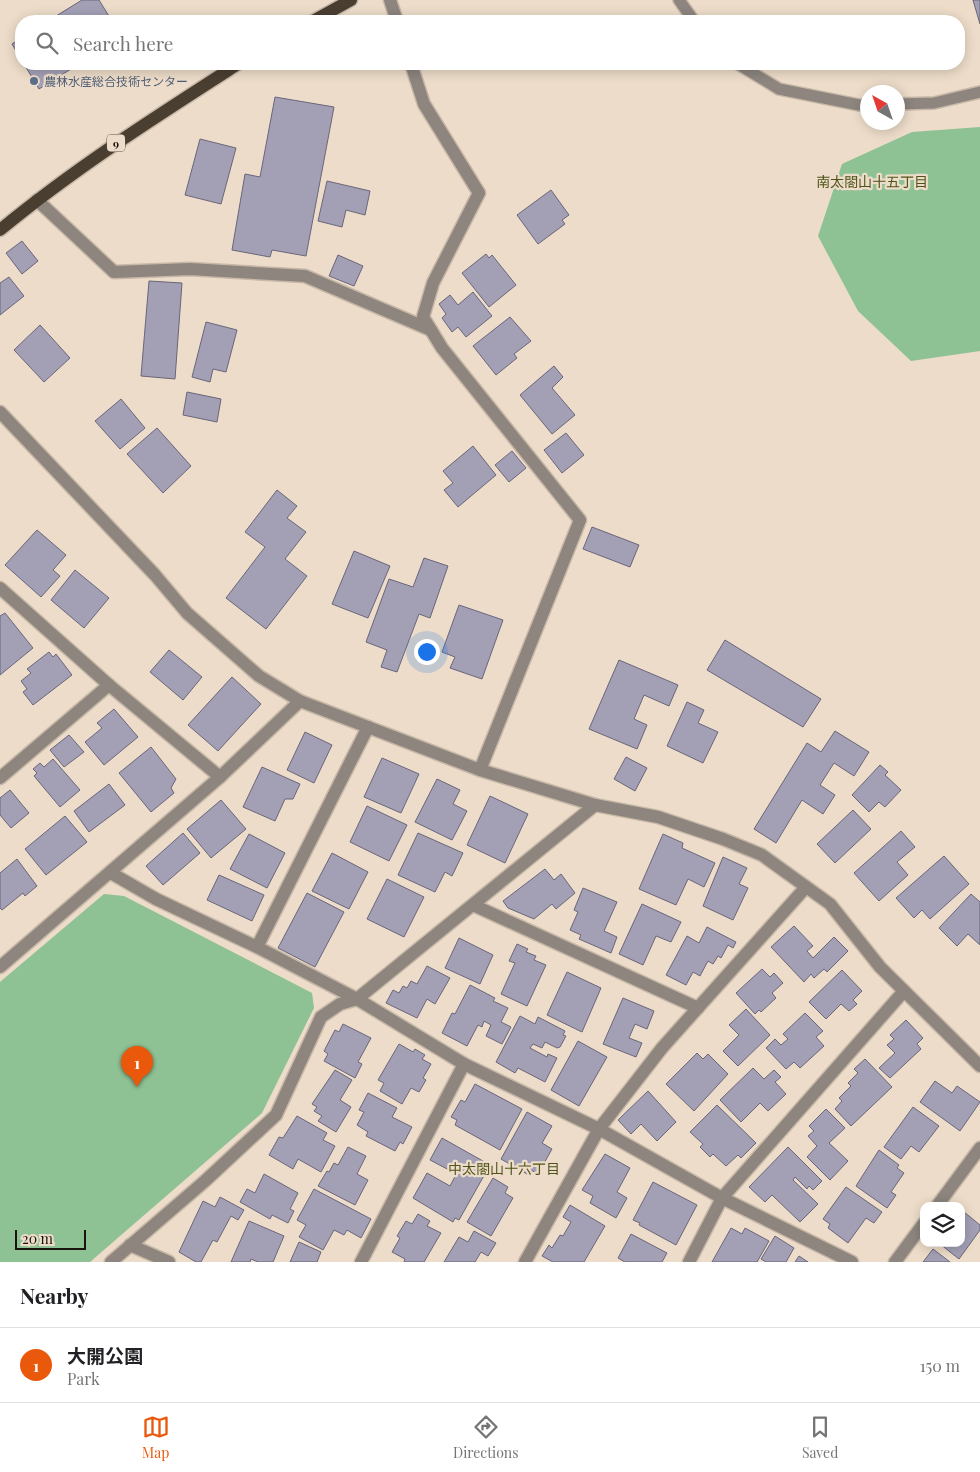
<!DOCTYPE html>
<meta charset="utf-8">
<style>
body{margin:0;font-family:"Playfair Display","Noto Sans JP",serif;background:#f2f2f2;color:#202124}
.controls{position:absolute;right:15px;bottom:15px;display:grid;overflow:hidden;border-radius:10px;box-shadow:0 2px 12px #0003}
.controls button{width:45px;height:45px;display:grid;place-items:center;padding:0;border:0;border-bottom:1px solid #e0e0e0;background:#fff;color:#202124;font:25px sans-serif}
.compass{position:absolute;left:860px;top:85px;width:45px;height:45px;border-radius:50%;background:#fff;box-shadow:0 2px 12px #0003;rotate:320deg}
.scale{position:absolute;left:15px;bottom:12px;width:71px;box-sizing:border-box;padding-left:5px;border:2px solid #19140d;border-top:0;font-size:14px;line-height:18px;white-space:nowrap;color:#19140d;-webkit-text-stroke:4px #eddcc9;paint-order:stroke}
.you{position:absolute;left:426px;top:651px;width:18px;height:18px;margin:-12px;border:4px solid #fff;border-radius:50%;background:#1a73e8;box-shadow:0 0 0 8px #1a73e833}
.badge{display:grid;place-items:center;width:32px;height:32px;border-radius:50%;background:#ea580c;color:#fff;font-size:16px;font-weight:700}
.pin{position:absolute;translate:-50% -41px;filter:drop-shadow(0 1px 2px #0008)}
.pin::after{content:'';position:absolute;top:26px;width:18px;height:15px;background:inherit;clip-path:polygon(0 0,100% 0,50% 100%)}
.list{margin:0;padding:0;list-style:none}
h2{display:flex;justify-content:space-between;align-items:center;height:65px;margin:0;padding:0 20px;font-size:21px}
h2 small{font-size:16px;font-weight:400;color:#757577}
.list li{display:grid;grid-template-columns:32px 1fr auto;gap:15px;align-items:center;box-sizing:border-box;height:75px;padding:0 20px;border-top:1px solid #e0e0e0}
.list b{display:block;font-size:19px;white-space:nowrap}
.list p{margin:0;font-size:16px;white-space:nowrap;color:#757577}
.list em{font-size:16px;font-style:normal;color:#757577}
.icon{flex:none;width:28px;height:28px;fill:none;stroke:currentColor;stroke-width:2;stroke-linecap:round;stroke-linejoin:round}
.map{position:relative;flex:none;width:980px;height:1262px;overflow:hidden}
.search{position:absolute;background:#fff;box-shadow:0 2px 12px #0003;left:15px;right:15px;top:15px;height:55px;display:flex;align-items:center;gap:12px;box-sizing:border-box;padding:0 18px;border-radius:20px;color:#757577;font-size:19px}
.sheet{height:140px;background:#fff}
nav{display:flex;justify-content:space-around;align-items:center;box-sizing:border-box;height:70px;border-top:1px solid #e0e0e0;background:#fff;font-size:14px;color:#757577}
nav a{display:grid;justify-items:center;gap:2px}
nav .on{color:#ea580c}
.map>svg:first-child{display:block}
.green{fill:#8ec193}
.building{fill:#a3a0b6;stroke:#69667a}
.lines{fill:none;stroke-linecap:round;stroke-linejoin:round}
.service-casing{stroke:#c7b8a7;stroke-width:14}
.minor-casing{stroke:#c7b8a7;stroke-width:15}
.tertiary-casing{stroke:#c7b8a7;stroke-width:15}
.primary-casing{stroke:#c7b8a7;stroke-width:15}
.service{stroke:#8d857e;stroke-width:11}
.minor{stroke:#8d857e;stroke-width:12}
.tertiary{stroke:#8d857e;stroke-width:12}
.primary{stroke:#4a3e31;stroke-width:12}
.service-dot{fill:#5c6f8a;stroke:#eddcc9;stroke-width:2}
.labels{text-anchor:middle;dominant-baseline:central;stroke-width:4.5;stroke-linejoin:round;paint-order:stroke}
.shield{fill:#eddcc9;stroke:#595045;stroke-width:1}
.shield-label{font-size:11px;font-weight:bold;fill:#19140d}
.service-label{font-size:12px;fill:#4e5e75;stroke:#eddcc9;text-anchor:start}
.neighbourhood-label{font-size:14px;fill:#4f5319;stroke:#eddcc9}
</style>
<div class="map">
<svg width="980" height="1262" viewBox="0 0 980 1262">
<rect width="100%" height="100%" fill="#eddcc9"/>
<g class="green">
<polygon points="980,127 980,351 911,361 858,311 818,236 842,164 912,132"/>
<polygon points="104,894 124,896 312,993 314,1008 262,1113 90,1262 0,1262 0,982"/>
</g>
<g class="building">
<polygon points="82,0 99,0 112,21 48,21"/>
<polygon points="973,0 980,0 980,24"/>
<polygon points="21,38 21,59 12,44"/>
<polygon points="24,64 79,64 39,89"/>
<polygon points="275,97 334,107 306,256 272,250 270,257 232,250 245,174 260,177"/>
<polygon points="200,139 236,148 221,204 185,195"/>
<polygon points="327,181 370,191 365,215 346,210 342,227 318,221"/>
<polygon points="551,190 569,215 562,220 565,224 538,244 517,215"/>
<polygon points="22,241 38,261 22,274 6,253"/>
<polygon points="486,254 489,258 492,255 516,285 489,307 462,273"/>
<polygon points="338,255 363,266 354,286 329,276"/>
<polygon points="9,277 24,296 0,315 0,283"/>
<polygon points="149,281 182,283 175,379 141,376"/>
<polygon points="473,292 492,316 466,337 458,327 452,332 442,318 446,314 439,304 450,295 458,305"/>
<polygon points="510,317 531,341 514,354 517,358 496,375 473,346"/>
<polygon points="206,322 237,330 226,372 213,369 210,382 192,377"/>
<polygon points="40,325 70,358 44,382 14,350"/>
<polygon points="554,366 563,377 552,388 575,415 552,434 520,395"/>
<polygon points="187,392 221,399 217,422 183,415"/>
<polygon points="121,399 145,428 120,449 95,421"/>
<polygon points="157,428 191,466 163,493 127,454"/>
<polygon points="566,433 584,455 562,473 544,450"/>
<polygon points="473,446 496,475 458,507 444,490 453,483 443,471"/>
<polygon points="512,451 526,468 509,482 495,465"/>
<polygon points="277,490 297,506 287,518 306,532 285,559 307,576 266,629 226,598 265,547 245,532"/>
<polygon points="592,527 639,545 630,567 583,549"/>
<polygon points="37,530 66,555 53,570 60,576 41,597 5,565"/>
<polygon points="354,551 390,566 368,618 332,604"/>
<polygon points="424,558 448,566 430,618 419,614 397,672 381,667 387,650 366,642 389,579 413,587"/>
<polygon points="75,570 109,598 84,628 51,600"/>
<polygon points="459,605 503,620 482,679 450,668 455,657 442,652"/>
<polygon points="5,613 33,648 0,675 0,616"/>
<polygon points="725,640 821,699 803,727 707,670"/>
<polygon points="169,650 202,677 183,700 150,672"/>
<polygon points="49,652 53,657 56,654 72,675 33,705 23,692 27,689 21,681 31,673 27,669"/>
<polygon points="619,660 678,685 669,706 644,695 634,719 647,725 637,749 589,729"/>
<polygon points="232,677 261,704 218,751 188,725"/>
<polygon points="687,702 704,710 698,723 718,732 703,763 667,746"/>
<polygon points="114,709 138,737 104,765 85,742 102,728 97,723"/>
<polygon points="835,731 869,752 854,776 834,763 820,785 835,795 823,814 802,800 776,843 754,829 807,743 821,752"/>
<polygon points="305,732 332,745 314,783 287,770"/>
<polygon points="69,735 84,752 64,767 50,750"/>
<polygon points="151,747 176,779 171,788 174,793 151,812 119,773"/>
<polygon points="626,757 647,768 635,791 614,779"/>
<polygon points="382,758 419,774 401,813 364,797"/>
<polygon points="53,759 80,790 60,807 34,776 37,773 33,769 40,763 44,767"/>
<polygon points="880,765 888,772 885,775 901,790 885,807 879,802 869,812 852,795"/>
<polygon points="262,767 300,784 293,799 285,799 275,821 243,807"/>
<polygon points="437,779 460,790 453,804 467,811 452,840 415,822"/>
<polygon points="109,784 125,805 89,832 74,811"/>
<polygon points="10,790 29,813 11,828 0,815 0,798"/>
<polygon points="490,796 528,814 505,863 467,845"/>
<polygon points="221,800 246,829 211,858 187,829"/>
<polygon points="367,806 407,825 389,861 350,842"/>
<polygon points="853,810 871,829 835,863 817,844"/>
<polygon points="65,816 87,842 46,875 25,849"/>
<polygon points="901,831 915,847 897,862 908,875 879,901 854,873"/>
<polygon points="183,833 200,853 163,885 146,866"/>
<polygon points="418,833 463,853 452,876 445,872 435,892 398,875"/>
<polygon points="249,834 285,853 267,888 230,869"/>
<polygon points="663,834 683,843 682,848 715,863 704,887 688,879 676,905 639,889"/>
<polygon points="332,853 368,872 349,909 312,891"/>
<polygon points="944,856 969,884 930,919 922,910 914,918 896,898"/>
<polygon points="723,857 747,868 739,884 748,888 733,920 703,906"/>
<polygon points="17,859 37,886 25,896 23,893 2,910 0,908 0,873"/>
<polygon points="545,869 554,880 561,874 575,893 556,909 552,904 534,919 508,908 503,901"/>
<polygon points="219,875 264,895 252,921 207,900"/>
<polygon points="387,879 424,897 404,937 367,919"/>
<polygon points="583,888 617,902 604,931 617,937 611,953 579,939 581,935 570,930 578,912 574,910"/>
<polygon points="307,893 344,912 315,967 278,948"/>
<polygon points="971,894 980,902 980,945 968,934 957,946 939,928"/>
<polygon points="642,904 681,922 671,942 656,936 643,965 619,954"/>
<polygon points="794,926 813,946 807,951 813,958 834,937 848,951 827,972 824,969 814,978 811,974 804,982 771,947"/>
<polygon points="707,927 736,942 733,948 728,945 721,958 718,956 713,964 708,961 700,976 693,972 686,985 666,975 687,936 699,943"/>
<polygon points="459,938 493,955 480,984 445,968"/>
<polygon points="517,944 528,949 526,952 536,956 534,960 546,965 527,1006 501,994 515,963 509,961"/>
<polygon points="427,966 450,978 435,1004 427,999 417,1018 386,1003 393,990 399,993 403,986 407,988 411,981 417,984"/>
<polygon points="762,969 770,977 774,973 783,983 772,993 776,998 761,1012 759,1010 755,1014 736,993"/>
<polygon points="842,970 862,991 853,1000 857,1004 849,1011 841,1004 826,1019 809,1002"/>
<polygon points="567,972 601,988 582,1032 547,1015"/>
<polygon points="470,985 495,998 493,1001 508,1008 501,1022 511,1027 502,1044 486,1036 491,1025 484,1021 482,1027 478,1025 467,1046 442,1033 452,1013 455,1014"/>
<polygon points="623,998 654,1011 647,1029 635,1024 629,1038 642,1043 636,1057 603,1044"/>
<polygon points="746,1009 770,1035 738,1066 723,1051 739,1035 729,1025"/>
<polygon points="805,1013 823,1031 816,1037 824,1046 800,1068 794,1062 786,1069 766,1048 775,1039 781,1045 788,1039 783,1034"/>
<polygon points="520,1016 535,1024 538,1017 565,1031 563,1035 566,1036 560,1047 557,1048 545,1042 542,1048 533,1044 530,1048 547,1057 548,1054 557,1058 545,1082 518,1068 515,1073 496,1062"/>
<polygon points="906,1020 923,1038 917,1044 921,1049 890,1078 879,1068 895,1053 887,1045 894,1039 890,1035"/>
<polygon points="343,1024 371,1038 358,1062 362,1064 355,1078 324,1061 328,1054 324,1051 335,1030 339,1032"/>
<polygon points="578,1041 607,1057 579,1106 551,1090"/>
<polygon points="399,1044 413,1052 415,1049 425,1055 422,1059 431,1064 423,1078 426,1080 419,1092 411,1088 402,1104 380,1091 384,1083 378,1080"/>
<polygon points="697,1053 703,1059 708,1054 728,1074 694,1111 666,1084"/>
<polygon points="865,1059 892,1087 851,1126 835,1109 842,1101 839,1098 851,1086 848,1083 858,1073 854,1069"/>
<polygon points="753,1068 764,1079 774,1070 781,1077 775,1082 786,1094 768,1111 760,1103 741,1122 720,1100"/>
<polygon points="335,1070 352,1080 340,1100 351,1107 336,1132 318,1121 322,1116 314,1111 317,1107 312,1104"/>
<polygon points="935,1081 952,1093 957,1086 980,1102 960,1131 920,1102"/>
<polygon points="475,1084 522,1109 500,1150 455,1125 457,1120 451,1117 461,1100 465,1102"/>
<polygon points="648,1091 676,1122 657,1141 641,1124 631,1134 618,1120"/>
<polygon points="368,1093 397,1108 392,1117 412,1127 403,1144 400,1142 395,1151 366,1136 368,1132 357,1125 364,1112 359,1110"/>
<polygon points="717,1105 756,1143 741,1158 738,1155 726,1166 713,1154 710,1157 700,1147 703,1144 690,1132"/>
<polygon points="913,1107 939,1126 919,1152 911,1146 901,1159 884,1147"/>
<polygon points="826,1109 845,1128 829,1143 848,1161 830,1180 807,1157 817,1146 808,1136 814,1131 809,1126"/>
<polygon points="527,1112 552,1126 542,1143 552,1149 538,1174 529,1169 527,1174 501,1159"/>
<polygon points="297,1116 327,1133 323,1140 335,1146 321,1172 298,1159 293,1169 269,1155 279,1137 283,1138"/>
<polygon points="442,1138 490,1165 459,1220 455,1218 453,1222 413,1198 427,1173 450,1186 460,1167 455,1164 451,1171 430,1160"/>
<polygon points="348,1147 366,1156 357,1174 368,1180 355,1205 318,1186 327,1171 329,1172 334,1163 338,1165"/>
<polygon points="788,1147 822,1181 813,1190 809,1186 807,1189 795,1177 793,1180 818,1204 800,1222 772,1195 765,1202 749,1187"/>
<polygon points="879,1150 899,1165 897,1168 904,1173 891,1192 896,1195 887,1208 856,1186"/>
<polygon points="605,1154 630,1168 617,1192 627,1198 616,1218 590,1203 593,1196 582,1190"/>
<polygon points="264,1174 298,1193 290,1209 294,1211 288,1223 272,1215 270,1219 240,1202 247,1189 255,1193"/>
<polygon points="493,1178 508,1187 505,1193 513,1198 491,1236 467,1222"/>
<polygon points="653,1182 697,1205 676,1245 639,1225 640,1223 633,1220"/>
<polygon points="846,1187 882,1212 874,1223 866,1218 848,1243 828,1228 830,1224 823,1219"/>
<polygon points="314,1189 371,1219 361,1238 347,1230 344,1235 334,1230 323,1250 299,1237 306,1225 297,1220"/>
<polygon points="220,1197 244,1210 238,1220 231,1216 217,1242 213,1240 201,1262 196,1262 179,1252 203,1201 215,1207"/>
<polygon points="570,1205 605,1226 584,1262 553,1262 542,1256 549,1245 552,1248 560,1235 563,1236 571,1222 563,1217"/>
<polygon points="964,1212 980,1225 980,1230 959,1259 940,1244 961,1243 961,1216"/>
<polygon points="418,1214 430,1221 427,1226 441,1233 424,1262 404,1262 405,1259 392,1252 400,1238 397,1236 406,1221 412,1224"/>
<polygon points="249,1221 284,1236 273,1262 258,1262 251,1259 250,1262 231,1262"/>
<polygon points="731,1228 742,1234 745,1228 769,1241 757,1262 712,1262"/>
<polygon points="474,1231 496,1243 488,1256 481,1252 475,1262 444,1262 459,1237 468,1242"/>
<polygon points="631,1234 667,1253 662,1262 625,1262 618,1258"/>
<polygon points="775,1236 794,1248 786,1262 766,1262 761,1259"/>
<polygon points="299,1242 321,1252 317,1262 290,1262"/>
<polygon points="933,1249 950,1262 923,1262"/>
<polygon points="799,1256 808,1262 795,1262"/>
</g>
<g class="lines">
<defs>
<g id="service">
<polyline points="679,0 694,21"/>
<polyline points="738,64 779,89 859,105 868,105"/>
<polyline points="898,104 934,103 980,92"/>
</g>
<g id="minor">
<polyline points="390,0 397,21"/>
<polyline points="411,64 424,104 479,193 433,283 423,317 442,348 580,520 480,770"/>
<polyline points="37,200 114,272 190,269 305,276 431,330"/>
<polyline points="0,588 109,685 220,777"/>
<polyline points="0,778 109,685"/>
<polyline points="111,873 156,899 257,947 357,999 464,1064 599,1129 722,1198 852,1262"/>
<polyline points="473,905 698,1008"/>
<polyline points="257,947 368,727"/>
<polyline points="0,967 220,777 300,701 480,770 595,805 658,817 723,839 762,855 830,904 880,967 980,1066"/>
<polyline points="937,1206 980,1148"/>
<polyline points="130,1245 169,1262"/>
<polyline points="111,1262 205,1181 276,1115 321,1017 340,1004 357,999 595,805"/>
<polyline points="361,1262 464,1064"/>
<polyline points="525,1262 599,1129 662,1048 806,887"/>
<polyline points="689,1262 722,1198 904,991"/>
<polyline points="895,1262 924,1223"/>
</g>
<polyline id="tertiary" points="0,412 155,575 187,613 259,676 300,701"/>
<g id="primary">
<polyline points="313,21 351,0"/>
<path d="M0,230c75,-62 157,-114 238,-166"/>
</g>
</defs>
<use href="#service" class="service-casing"/>
<use href="#minor" class="minor-casing"/>
<use href="#tertiary" class="tertiary-casing"/>
<use href="#primary" class="primary-casing"/>
<use href="#service" class="service"/>
<use href="#minor" class="minor"/>
<use href="#tertiary" class="tertiary"/>
<use href="#primary" class="primary"/>
</g>
<circle class="service-dot" cx="34" cy="81" r="5"/>
<g class="labels">
<rect class="shield" x="107" y="134.5" width="18" height="17" rx="4"/>
<g class="shield-label">
<text x="116" y="143">9</text>
</g>
<g class="service-label">
<text x="44" y="81">農林水産総合技術センター</text>
</g>
<g class="neighbourhood-label">
<text x="872" y="181">南太閤山十五丁目</text>
<text x="504" y="1168">中太閤山十六丁目</text>
</g>
</g>
</svg>
<div class="controls">
<button><svg class="icon" aria-label="layers" viewBox="0 0 24 24"><path d="M12 4l9 5-9 5-9-5zM3 14l9 5 9-5"/></svg></button>
</div>
<svg class="compass" viewBox="-18 -18 36 36"><path d="M0-13l5 13h-10z" fill="#e53935"/><path d="M0 13l5-13h-10z" fill="#757577"/></svg>
<div class="scale">20 m</div>
<div class="you"></div>
<div class="pin badge" style="left:137px;top:1087px">1</div>
<div class="search"><svg class="icon" aria-label="search" viewBox="0 0 24 24"><circle cx="10" cy="10" r="6"/><path d="M15 15l6 6"/></svg>Search here</div>
</div>
<section class="sheet">
<h2>Nearby<small></small></h2>
<ul class="list">
<li><span class="badge">1</span><div><b>大開公園</b><p>Park</p></div><em>150 m</em></li>
</ul>
</section>
<nav>
<a class="on"><svg class="icon" aria-label="map" viewBox="0 0 24 24"><path d="M3 6l6-2 6 2 6-2v14l-6 2-6-2-6 2zM9 4v14M15 6v14"/></svg>Map</a>
<a><svg class="icon" aria-label="directions" viewBox="0 0 24 24"><path d="M12 3l9 9-9 9-9-9zM9 14v-3h6M13 9l2 2-2 2"/></svg>Directions</a>
<a><svg class="icon" aria-label="saved" viewBox="0 0 24 24"><path d="M7 4h10v16l-5-4-5 4z"/></svg>Saved</a>
</nav>
